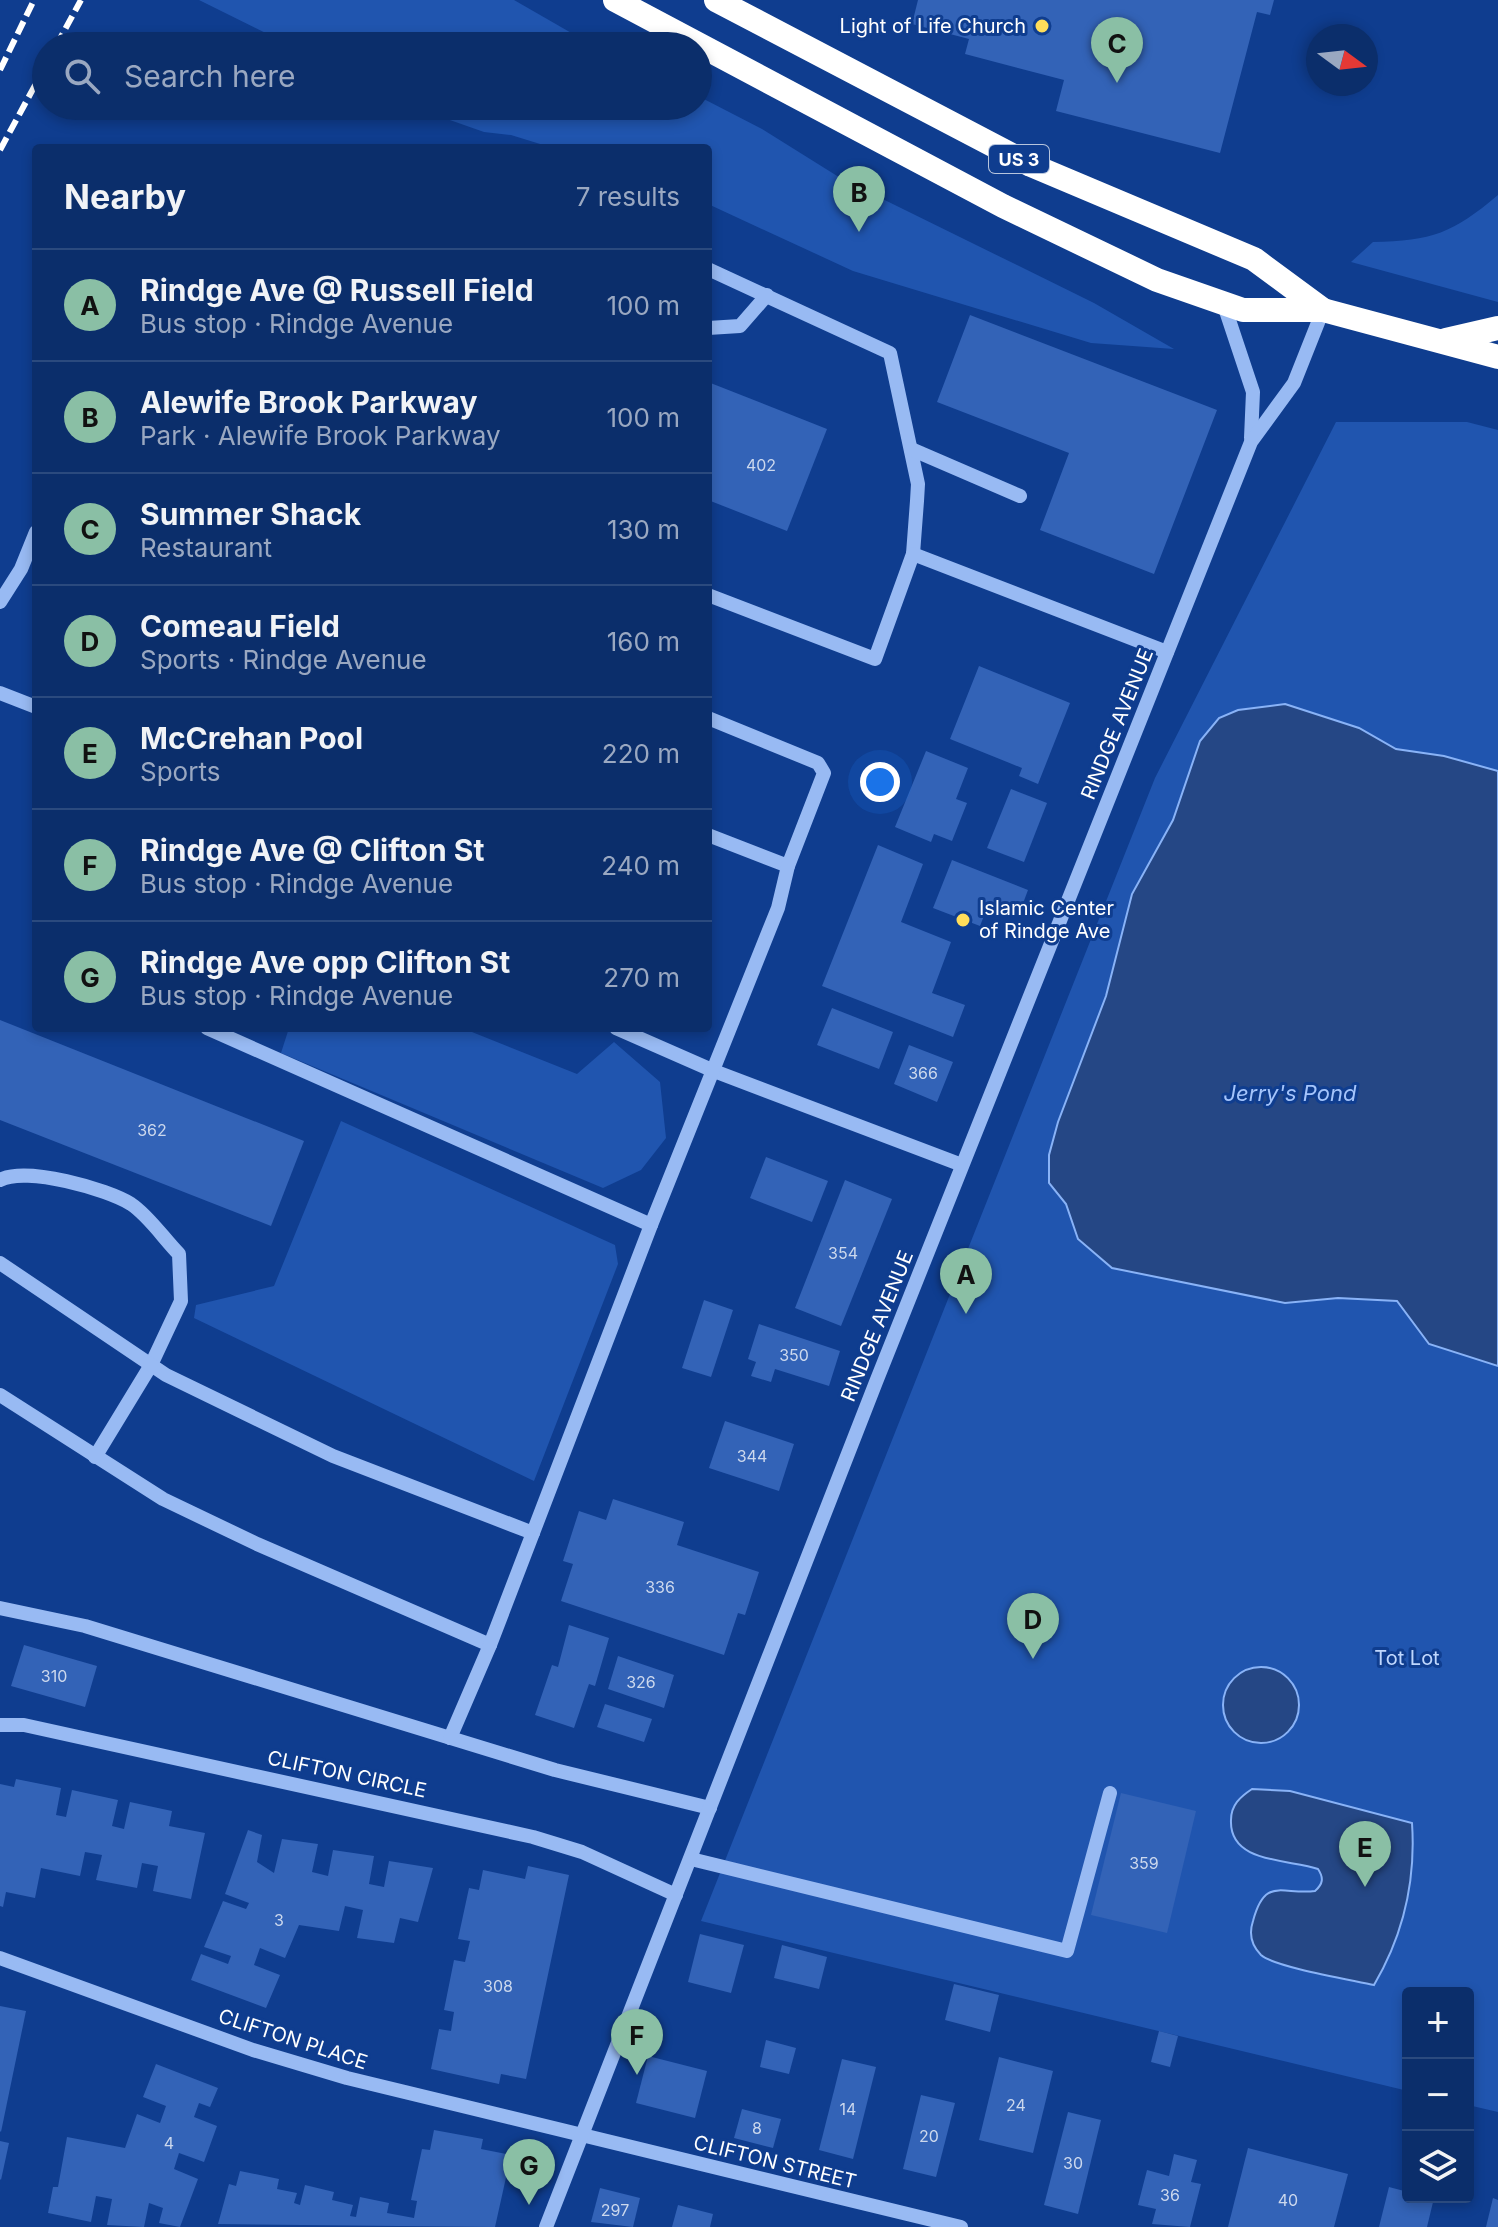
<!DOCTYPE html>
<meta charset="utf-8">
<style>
body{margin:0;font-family:Inter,sans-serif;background:#193a73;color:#f1f3f6}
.controls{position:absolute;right:24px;bottom:24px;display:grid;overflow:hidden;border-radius:8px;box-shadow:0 4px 12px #0003}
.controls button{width:72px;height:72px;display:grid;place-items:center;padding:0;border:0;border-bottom:2px solid #2b4a7e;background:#0b2e6b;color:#f1f3f6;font:40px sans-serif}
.compass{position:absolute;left:1306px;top:24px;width:72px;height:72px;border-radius:50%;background:#0b2e6b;box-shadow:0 4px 12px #0003;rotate:105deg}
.you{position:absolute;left:880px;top:782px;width:28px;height:28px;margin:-20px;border:6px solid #fff;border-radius:50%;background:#1a73e8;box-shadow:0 0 0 12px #1a73e833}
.badge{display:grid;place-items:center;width:52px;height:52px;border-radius:50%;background:#8abfa5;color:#111;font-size:26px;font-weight:700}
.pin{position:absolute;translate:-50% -66px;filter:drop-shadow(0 2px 4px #0008)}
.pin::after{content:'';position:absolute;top:42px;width:28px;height:24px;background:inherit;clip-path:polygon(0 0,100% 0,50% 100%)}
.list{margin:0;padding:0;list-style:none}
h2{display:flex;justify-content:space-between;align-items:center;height:104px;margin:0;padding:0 32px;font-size:34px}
h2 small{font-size:26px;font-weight:400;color:#9aa8c1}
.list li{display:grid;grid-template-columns:52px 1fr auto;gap:24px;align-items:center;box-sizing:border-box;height:112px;padding:0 32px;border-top:2px solid #2b4a7e}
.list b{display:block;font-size:30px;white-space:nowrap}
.list p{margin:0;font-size:26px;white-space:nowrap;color:#9aa8c1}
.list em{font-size:26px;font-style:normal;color:#9aa8c1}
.icon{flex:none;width:44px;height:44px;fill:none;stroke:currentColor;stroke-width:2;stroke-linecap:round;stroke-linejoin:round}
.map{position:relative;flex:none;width:1498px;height:2227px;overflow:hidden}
.search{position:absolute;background:#0b2e6b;box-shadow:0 4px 12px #0003;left:32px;top:32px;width:680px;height:88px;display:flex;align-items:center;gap:20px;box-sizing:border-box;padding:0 28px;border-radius:44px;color:#9aa8c1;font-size:30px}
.panel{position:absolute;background:#0b2e6b;box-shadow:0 4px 12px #0003;left:32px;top:144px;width:680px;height:888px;border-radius:8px}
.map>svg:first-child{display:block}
.green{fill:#2055af}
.water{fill:#254785;stroke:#89b3f7;stroke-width:2}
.building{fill:#3363b7}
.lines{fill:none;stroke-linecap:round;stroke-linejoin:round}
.minor{stroke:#98baf3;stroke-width:14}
.highway{stroke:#fff;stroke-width:24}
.rail{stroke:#fff;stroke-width:6;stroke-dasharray:14 6;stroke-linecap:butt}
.poi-dot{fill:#ffdd5a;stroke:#0f3d8f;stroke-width:3}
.labels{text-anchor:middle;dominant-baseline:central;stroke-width:6;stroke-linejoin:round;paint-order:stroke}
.number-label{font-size:16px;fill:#ccd8ed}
.shield{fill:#0f3d8f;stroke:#b7c5dd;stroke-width:2}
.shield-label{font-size:18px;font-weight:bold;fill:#fff}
.poi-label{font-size:20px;fill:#fff;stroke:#0f3d8f;text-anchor:end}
.street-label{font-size:20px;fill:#fff;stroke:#0f3d8f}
.park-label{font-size:20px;fill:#bfd7fe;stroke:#0f3d8f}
.water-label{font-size:22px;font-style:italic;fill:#a4c4fb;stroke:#0f3d8f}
</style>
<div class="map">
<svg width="1498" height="2227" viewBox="0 0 1498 2227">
<rect width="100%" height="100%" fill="#0f3d8f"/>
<g class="green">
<polygon points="199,0 514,0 594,46 292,46"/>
<polygon points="698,96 762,129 842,179 1094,303 1174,349 1091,343 853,271 708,204 708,148 553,148 511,135 484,132 410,106 698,106"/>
<path d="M1498,195v107l-147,-40 22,-20c59,-1 80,-9 125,-47z"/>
<polygon points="1336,422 1467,422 1498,430 1498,771 1444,756 1396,749 1359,728 1200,741 1173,820 1132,895 1106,996 1058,1122 1049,1155 1049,1183 1066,1204 1078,1239 1112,1268 1285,1303 1338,1298 1398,1301 1429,1344 1498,1366 1498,2112 1468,2105 1468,1993 1408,1993 1408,2091 701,1921 1155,778"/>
<polygon points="289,1028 462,1028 577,1074 614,1042 660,1082 666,1138 641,1170 603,1188 281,1053"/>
<polygon points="341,1121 615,1245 618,1264 534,1481 194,1318 196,1305 274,1286"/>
</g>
<g class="water">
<polygon points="1285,704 1359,728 1396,749 1444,756 1498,771 1498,1366 1429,1344 1397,1301 1338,1298 1285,1303 1112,1268 1078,1239 1066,1204 1049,1183 1049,1155 1058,1122 1106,996 1132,894 1173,820 1200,741 1219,718 1238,710"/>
<circle cx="1261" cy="1705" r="38"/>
<path d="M1252,1789l38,2 122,32c4,59 -8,111 -38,162 -22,-5 -100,-18 -113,-30 -10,-10 -12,-22 -8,-34 12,-45 29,-26 62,-30 8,-7 9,-13 3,-22 -28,-10 -89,-5 -87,-49 0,-15 9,-23 21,-31z"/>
</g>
<g class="building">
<polygon points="918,0 1274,0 1270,15 1257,12 1220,153 1056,111 1064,80 965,54 969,39 912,24"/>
<polygon points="970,315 1217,410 1154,574 1040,530 1069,453 937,402"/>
<polygon points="708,382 827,429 787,531 708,500"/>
<polygon points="979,666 1070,703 1038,784 1019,776 1022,768 950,739"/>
<polygon points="926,751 968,768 956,799 967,803 952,841 934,834 931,842 895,827"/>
<polygon points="1011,789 1047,803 1024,862 987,848"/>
<polygon points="878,845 923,864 901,922 951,942 932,993 965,1005 953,1037 822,986"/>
<polygon points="952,860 1028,890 1019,914 989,903 980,926 933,908"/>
<polygon points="832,1008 893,1032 879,1069 817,1045"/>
<polygon points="0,1020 304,1141 271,1226 0,1120"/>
<polygon points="909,1045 953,1062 937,1102 894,1084"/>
<polygon points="766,1157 828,1181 812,1222 750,1198"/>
<polygon points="845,1180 892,1199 841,1326 795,1308"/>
<polygon points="704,1300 733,1310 711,1377 682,1368"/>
<polygon points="759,1324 840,1351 829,1386 775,1369 771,1382 751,1376 756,1362 748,1359"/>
<polygon points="725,1421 794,1444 779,1491 709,1468"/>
<polygon points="613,1499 684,1522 677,1545 759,1572 745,1615 738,1613 724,1655 561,1601 573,1564 563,1561 579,1511 606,1520"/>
<polygon points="569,1625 609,1638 595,1686 589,1684 574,1728 535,1715 552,1665 558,1667"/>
<polygon points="24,1645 97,1666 85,1707 11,1686"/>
<polygon points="618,1656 674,1675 664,1708 608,1689"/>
<polygon points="605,1704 652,1719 644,1742 597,1727"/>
<polygon points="16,1779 61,1788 56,1815 66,1817 72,1790 118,1800 112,1826 124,1829 130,1802 172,1811 169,1826 205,1833 191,1899 153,1891 158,1866 142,1863 137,1888 96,1880 102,1855 85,1852 80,1876 41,1868 35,1898 6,1892 3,1907 0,1906 0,1784 14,1787"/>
<polygon points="1121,1793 1196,1811 1167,1933 1091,1915"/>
<polygon points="248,1830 262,1835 257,1862 274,1873 282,1839 318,1844 312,1872 328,1876 333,1850 374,1856 369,1884 384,1887 389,1861 433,1868 418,1922 400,1918 394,1943 357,1938 363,1910 345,1906 339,1931 299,1925 285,1958 260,1948 254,1965 280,1975 266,2008 191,1980 201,1954 228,1964 231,1956 204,1947 223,1901 246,1909 249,1903 225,1894"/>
<polygon points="528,1866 569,1875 526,2079 501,2074 499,2084 431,2069 439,2029 451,2031 454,2012 444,2010 454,1960 465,1962 470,1941 458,1939 469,1888 479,1890 483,1870 525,1879"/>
<polygon points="700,1934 744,1945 731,1993 688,1982"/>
<polygon points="782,1945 827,1957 819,1989 774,1978"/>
<polygon points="954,1984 999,1995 990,2032 945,2020"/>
<polygon points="0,2006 26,2011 1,2132 0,2131"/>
<polygon points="1159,2031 1178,2036 1170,2067 1151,2062"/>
<polygon points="766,2040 796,2048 789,2074 760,2067"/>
<polygon points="648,2056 707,2071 695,2118 636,2103"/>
<polygon points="999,2057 1053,2071 1033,2153 979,2140"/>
<polygon points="842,2059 876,2067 853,2159 819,2150"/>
<polygon points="156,2064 218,2088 210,2107 199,2103 194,2117 217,2126 204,2162 179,2153 174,2169 198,2179 180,2227 159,2223 163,2208 149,2203 144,2227 107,2225 112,2199 96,2196 91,2222 48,2213 53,2187 58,2187 67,2137 125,2148 137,2114 160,2123 166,2106 143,2097"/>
<polygon points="921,2095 955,2103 936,2177 903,2169"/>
<polygon points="742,2109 781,2119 773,2148 734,2138"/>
<polygon points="1068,2112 1101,2120 1078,2214 1044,2205"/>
<polygon points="434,2130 483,2139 481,2149 511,2155 495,2227 218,2224 229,2184 236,2186 240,2171 279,2179 277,2189 297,2193 294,2203 300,2205 305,2185 334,2192 332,2200 353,2205 350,2216 356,2217 360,2197 389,2203 387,2213 414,2218 417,2201 411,2200 422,2149 430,2150"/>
<polygon points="0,2141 9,2143 1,2180 0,2179"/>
<polygon points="1248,2148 1348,2174 1334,2227 1228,2227"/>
<polygon points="1174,2154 1197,2160 1191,2182 1201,2184 1190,2227 1152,2224 1156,2209 1138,2205 1147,2170 1169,2176"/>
<polygon points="1389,2187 1408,2192 1408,2197 1434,2198 1427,2227 1379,2227"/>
<polygon points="600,2188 640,2198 633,2227 591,2222"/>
<polygon points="1493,2198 1498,2200 1498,2227 1486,2227"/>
<polygon points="678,2205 713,2214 710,2227 672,2227"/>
</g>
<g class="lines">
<g class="minor">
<polyline points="708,269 890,353 918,484 917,501 913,554 875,659 708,595"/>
<polyline points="1224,305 1253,392 1251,438"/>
<polyline points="708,328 740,326 767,295"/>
<polyline points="911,449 1020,496"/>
<polyline points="913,554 1167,652"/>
<polyline points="0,602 21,569 36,532"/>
<polyline points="0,693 36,707"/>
<polyline points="708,835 788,866"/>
<polyline points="207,1028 651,1225"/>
<polyline points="616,1028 714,1071 962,1165"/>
<path d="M0,1180c26,-14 107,9 131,24 18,12 33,35 48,50l2,47 -30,64 -56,92"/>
<polyline points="0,1263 166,1375 333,1456 533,1533"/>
<polyline points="0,1395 163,1499 257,1544 490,1645"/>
<polyline points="0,1608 85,1626 555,1770 710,1808"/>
<polyline points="0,1725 24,1725 533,1837 582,1852 676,1895"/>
<polyline points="450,1738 490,1645 651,1225 778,908 788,866 824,773 818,763 708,718"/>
<polyline points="691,1859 1067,1951 1110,1793"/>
<polyline points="0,1958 253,2050 347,2078 961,2227"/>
<polyline points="546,2227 876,1382 1251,442 1294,383 1323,310"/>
</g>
<g class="highway">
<polyline points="615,0 1003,206 1157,280 1243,310 1323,310 1498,357"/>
<polyline points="716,0 1031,165 1254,259 1323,310"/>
<polyline points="1446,340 1498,328"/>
</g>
<g class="rail">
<polyline points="56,46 81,0"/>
<polyline points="0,70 34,0"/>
<polyline points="0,150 46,65"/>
</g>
</g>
<g class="poi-dot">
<circle cx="1042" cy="26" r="8"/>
<circle cx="963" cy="920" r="8"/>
</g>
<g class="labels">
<g class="number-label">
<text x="761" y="465">402</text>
<text x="923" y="1073">366</text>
<text x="152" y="1130">362</text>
<text x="843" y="1253">354</text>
<text x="794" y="1355">350</text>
<text x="752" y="1456">344</text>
<text x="660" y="1587">336</text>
<text x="54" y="1676">310</text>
<text x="641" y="1682">326</text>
<text x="1144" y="1863">359</text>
<text x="279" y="1920">3</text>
<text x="498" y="1986">308</text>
<text x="1016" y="2105">24</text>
<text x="848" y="2109">14</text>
<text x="757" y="2128">8</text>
<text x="929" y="2136">20</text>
<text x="169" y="2143">4</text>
<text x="1073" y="2163">30</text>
<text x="1170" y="2195">36</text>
<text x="1288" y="2200">40</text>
<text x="615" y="2210">297</text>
</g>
<rect class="shield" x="989" y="145" width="60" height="28" rx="6"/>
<g class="shield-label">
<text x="1019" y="159">US 3</text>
</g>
<g class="poi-label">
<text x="1026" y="26">Light of Life Church</text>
<text x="979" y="908" text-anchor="start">Islamic Center<tspan x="979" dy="23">of Rindge Ave</tspan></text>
</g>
<g class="street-label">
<text transform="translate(1117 724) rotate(-68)">RINDGE AVENUE</text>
<text transform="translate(877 1326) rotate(-68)">RINDGE AVENUE</text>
<text transform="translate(347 1774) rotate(12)">CLIFTON CIRCLE</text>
<text transform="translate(293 2039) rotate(18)">CLIFTON PLACE</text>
<text transform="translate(775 2162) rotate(14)">CLIFTON STREET</text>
</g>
<g class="park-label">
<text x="1407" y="1658">Tot Lot</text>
</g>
<g class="water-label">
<text x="1290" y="1093">Jerry's Pond</text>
</g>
</g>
</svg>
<div class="controls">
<button>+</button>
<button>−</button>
<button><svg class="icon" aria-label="layers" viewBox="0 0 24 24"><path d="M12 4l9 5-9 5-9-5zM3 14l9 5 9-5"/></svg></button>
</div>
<svg class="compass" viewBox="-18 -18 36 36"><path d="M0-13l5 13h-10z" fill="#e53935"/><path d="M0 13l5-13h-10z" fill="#9aa8c1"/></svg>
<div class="you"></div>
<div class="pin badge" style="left:966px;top:1314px">A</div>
<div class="pin badge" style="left:859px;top:232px">B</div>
<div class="pin badge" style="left:1117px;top:83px">C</div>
<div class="pin badge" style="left:1033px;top:1659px">D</div>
<div class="pin badge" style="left:1365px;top:1887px">E</div>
<div class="pin badge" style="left:637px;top:2075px">F</div>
<div class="pin badge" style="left:529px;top:2205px">G</div>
<div class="search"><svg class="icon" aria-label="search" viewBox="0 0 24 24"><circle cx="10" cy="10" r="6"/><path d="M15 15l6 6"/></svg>Search here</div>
<section class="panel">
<h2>Nearby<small>7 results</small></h2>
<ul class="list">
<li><span class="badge">A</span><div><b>Rindge Ave @ Russell Field</b><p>Bus stop · Rindge Avenue</p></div><em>100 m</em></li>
<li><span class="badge">B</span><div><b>Alewife Brook Parkway</b><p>Park · Alewife Brook Parkway</p></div><em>100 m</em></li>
<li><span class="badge">C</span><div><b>Summer Shack</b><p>Restaurant</p></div><em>130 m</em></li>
<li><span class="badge">D</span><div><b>Comeau Field</b><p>Sports · Rindge Avenue</p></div><em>160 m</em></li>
<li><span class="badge">E</span><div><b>McCrehan Pool</b><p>Sports</p></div><em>220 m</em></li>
<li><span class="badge">F</span><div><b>Rindge Ave @ Clifton St</b><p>Bus stop · Rindge Avenue</p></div><em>240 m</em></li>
<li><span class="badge">G</span><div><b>Rindge Ave opp Clifton St</b><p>Bus stop · Rindge Avenue</p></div><em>270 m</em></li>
</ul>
</section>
</div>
